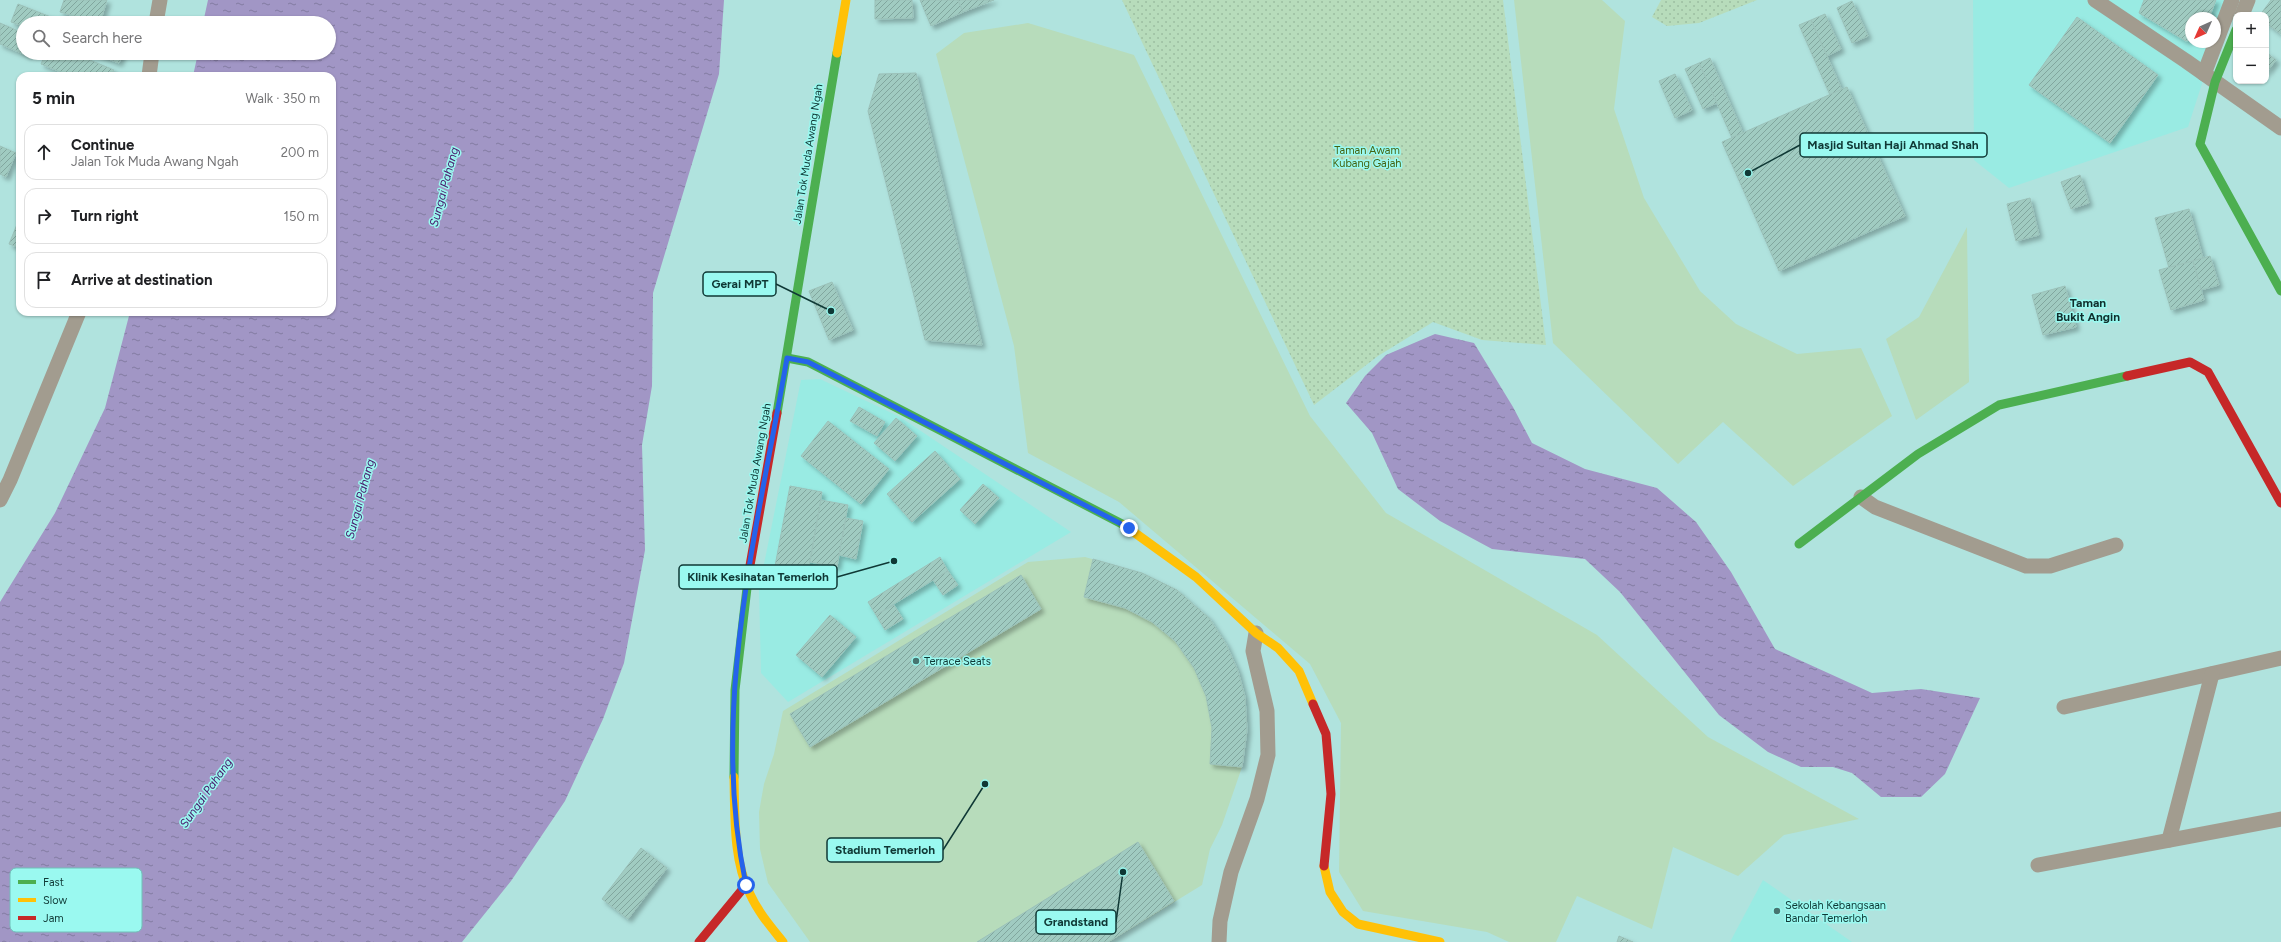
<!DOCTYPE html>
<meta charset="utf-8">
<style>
body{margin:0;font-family:Figtree,sans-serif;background:#f6f6f6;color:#202124}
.controls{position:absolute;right:12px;top:12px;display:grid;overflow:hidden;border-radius:8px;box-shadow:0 1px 3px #0004}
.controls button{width:36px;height:36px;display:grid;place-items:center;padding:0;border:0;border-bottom:1px solid #e0e0e0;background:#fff;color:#202124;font:20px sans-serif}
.compass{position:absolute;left:2185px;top:12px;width:36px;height:36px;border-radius:50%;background:#fff;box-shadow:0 1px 3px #0004;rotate:225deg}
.stop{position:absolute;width:12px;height:12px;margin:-9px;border:3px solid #2563eb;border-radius:50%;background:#fff}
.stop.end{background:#2563eb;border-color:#fff;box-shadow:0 1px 4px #0008}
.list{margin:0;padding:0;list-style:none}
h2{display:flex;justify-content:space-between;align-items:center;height:52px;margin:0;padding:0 16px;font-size:17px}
h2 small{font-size:13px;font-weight:400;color:#757577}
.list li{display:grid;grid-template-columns:26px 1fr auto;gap:12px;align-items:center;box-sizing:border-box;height:56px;margin:0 8px 8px;padding:0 8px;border:1px solid #e0e0e0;border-radius:12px}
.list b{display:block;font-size:15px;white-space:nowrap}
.list p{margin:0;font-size:13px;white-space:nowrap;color:#757577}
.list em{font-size:13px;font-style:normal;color:#757577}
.icon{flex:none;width:22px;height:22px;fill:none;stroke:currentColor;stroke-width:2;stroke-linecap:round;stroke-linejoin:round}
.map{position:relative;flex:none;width:2281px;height:942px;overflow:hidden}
.search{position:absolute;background:#fff;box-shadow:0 1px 3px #0004;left:16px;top:16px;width:320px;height:44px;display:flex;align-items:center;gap:10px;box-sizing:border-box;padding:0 14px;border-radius:22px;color:#757577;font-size:15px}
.panel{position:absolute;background:#fff;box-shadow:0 1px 3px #0004;left:16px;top:72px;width:320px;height:244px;border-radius:12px}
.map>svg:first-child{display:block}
.built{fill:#99ebe3;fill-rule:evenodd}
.grass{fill:#b7dcbb}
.park{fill:url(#park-dots)}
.water{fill:url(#water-ripples)}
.building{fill:url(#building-hatch);stroke:#9bc1b9;filter:url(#shadow)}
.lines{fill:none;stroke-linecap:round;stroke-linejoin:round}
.street{stroke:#a29c8f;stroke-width:15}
.fast{stroke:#4caf50;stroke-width:9}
.slow{stroke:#ffc107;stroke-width:9}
.jam{stroke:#c62828;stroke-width:9}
.route{stroke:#2563eb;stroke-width:5}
.poi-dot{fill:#477470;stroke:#9af9f0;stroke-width:1.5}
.labels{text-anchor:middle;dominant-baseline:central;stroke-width:3;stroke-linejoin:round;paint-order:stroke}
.park-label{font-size:11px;fill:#456311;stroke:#9af9f0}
.street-label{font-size:11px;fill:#0f3835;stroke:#9af9f0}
.poi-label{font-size:11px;fill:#0f3835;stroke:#9af9f0;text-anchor:start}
.water-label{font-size:12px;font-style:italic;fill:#481569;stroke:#9af9f0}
.neighbourhood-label{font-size:12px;font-weight:bold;fill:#112f2d;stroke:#9af9f0}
.key{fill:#9af9f0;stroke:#70bfb8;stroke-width:1}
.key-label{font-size:11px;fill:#0f3835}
.leader{fill:none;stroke:#0f3835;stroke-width:1.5}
.callout-dot{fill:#0f3835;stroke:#9af9f0;stroke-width:1.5}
.callout{fill:#9af9f0;stroke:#0f3835;stroke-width:1.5}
.callout-label{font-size:12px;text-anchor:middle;font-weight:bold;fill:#0f3835}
</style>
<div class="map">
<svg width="2281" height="942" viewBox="0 0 2281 942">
<defs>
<pattern id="park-dots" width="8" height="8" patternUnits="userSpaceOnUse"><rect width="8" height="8" fill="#b7dcbb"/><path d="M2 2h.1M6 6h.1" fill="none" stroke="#9cbea1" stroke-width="1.8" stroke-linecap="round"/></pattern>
<pattern id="water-ripples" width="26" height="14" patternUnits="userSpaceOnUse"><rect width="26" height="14" fill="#a196c5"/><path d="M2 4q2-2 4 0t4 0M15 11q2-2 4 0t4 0" fill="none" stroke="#827ba1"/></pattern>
<pattern id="building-hatch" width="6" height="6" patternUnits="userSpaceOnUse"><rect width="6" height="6" fill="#a0cbc1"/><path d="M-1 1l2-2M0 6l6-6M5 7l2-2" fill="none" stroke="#81a69e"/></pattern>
<filter id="shadow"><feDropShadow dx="3.5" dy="3.5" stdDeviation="2" flood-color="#0004"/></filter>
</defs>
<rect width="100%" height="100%" fill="#b0e3de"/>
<g class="built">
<path d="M1973,0h256l-41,127 -179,61 -35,-28zM2191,18h24v24h-24z"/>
<polygon points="820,379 900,417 1071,532 788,702 761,673 759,589 801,380"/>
<polygon points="1763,880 1852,942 1730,942"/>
</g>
<g class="grass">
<polygon points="1514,0 1602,0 1625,21 1614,109 1644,198 1700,291 1736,324 1797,354 1861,348 1892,416 1793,486 1723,422 1678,464 1553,343"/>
<polygon points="1028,23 1134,55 1310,416 1386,513 1597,635 1708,737 1859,819 1784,835 1738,876 1673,847 1652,929 1577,896 1556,942 1509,942 1487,932 1363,911 1339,872 1341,723 1310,664 1119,502 1028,453 1014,346 936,54 964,33"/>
<polygon points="1967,227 1969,382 1916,420 1886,339 1919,317"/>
<polygon points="1085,557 1142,573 1177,590 1209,618 1226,644 1238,671 1245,697 1247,730 1242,767 1222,825 1210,849 1202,885 1109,942 810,942 768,883 760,849 759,812 764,784 774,754 783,711 1028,562"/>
</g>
<g class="park">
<polygon points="1122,0 1503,0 1546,345 1482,340 1433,322 1378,356 1314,405"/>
<polygon points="1661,0 1757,0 1699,23 1667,26 1652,17"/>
</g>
<g class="water">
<polygon points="208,0 724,0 719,74 653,293 652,386 642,445 645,550 624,663 603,719 565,801 511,881 462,942 0,942 0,602 55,513 105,408 130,312 332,312 332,76 193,76 198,53 329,53 329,23 203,23"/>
<polygon points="1435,334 1474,343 1513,407 1532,443 1585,469 1657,488 1696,522 1731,572 1775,649 1872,693 1921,689 1980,698 1945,774 1921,797 1881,797 1852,773 1833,767 1801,767 1768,752 1719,715 1620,592 1585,559 1492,549 1440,521 1398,489 1372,433 1346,403 1365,376 1386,355"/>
</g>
<g class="building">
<polygon points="64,0 107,0 100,23 60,12"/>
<polygon points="875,0 912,0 913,18 875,19"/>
<polygon points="920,0 958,0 963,12 931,26"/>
<polygon points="958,0 994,0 963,12"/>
<polygon points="2144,0 2216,0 2209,18 2191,18 2191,40 2186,41 2139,13"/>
<polygon points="2271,0 2281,0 2281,34 2266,23 2266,15 2260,15"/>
<polygon points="1852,1 1868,36 1852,43 1837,8"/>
<polygon points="18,4 61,21 61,23 23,23 23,26 11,22"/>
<polygon points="1825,14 1841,49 1827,56 1811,20"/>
<polygon points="2077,17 2158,75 2110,143 2029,85"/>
<polygon points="1811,20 1842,90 1830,95 1799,25"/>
<polygon points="0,23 23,33 23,53 29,53 28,56 0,44"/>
<polygon points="2266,52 2276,60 2266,73"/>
<polygon points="46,53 73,53 114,70 111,76 71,76 41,64"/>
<polygon points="92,53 123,53 119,63"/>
<polygon points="1710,58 1743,133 1732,138 1699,63"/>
<polygon points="1699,63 1717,103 1703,109 1685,69"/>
<polygon points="916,73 982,345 925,340 868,111 879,74"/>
<polygon points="1675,74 1692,110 1675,118 1659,81"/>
<polygon points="1847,87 1905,216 1779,271 1722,142"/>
<polygon points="0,146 16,153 6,177 0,174"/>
<polygon points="2080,175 2089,203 2071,209 2061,182"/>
<polygon points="2030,198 2039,235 2016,241 2007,204"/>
<polygon points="2189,209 2203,258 2169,268 2155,218"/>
<polygon points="18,222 20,222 20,248 9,244"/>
<polygon points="2210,256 2219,285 2201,290 2193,261"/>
<polygon points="2193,261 2204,300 2171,310 2159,270"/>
<polygon points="832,282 853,330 829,340 809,291"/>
<polygon points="2065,286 2076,327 2043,335 2032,295"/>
<polygon points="859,407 885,422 877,436 850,421"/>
<polygon points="896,418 917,436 895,461 874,443"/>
<polygon points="828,421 889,469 861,504 801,456"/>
<polygon points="935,451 960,479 912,522 887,494"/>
<polygon points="983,484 999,498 975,524 960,510"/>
<polygon points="790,486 822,492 808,572 775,566"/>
<polygon points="821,500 848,505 837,567 810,562"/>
<polygon points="846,518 863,521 856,559 839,555"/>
<polygon points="940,557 948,571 876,615 868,602"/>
<polygon points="1093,559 1142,573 1177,590 1209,618 1226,644 1238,671 1245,697 1247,730 1242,767 1210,764 1212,728 1206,696 1194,668 1175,641 1152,622 1125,608 1084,597"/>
<polygon points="948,571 958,585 943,595 933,580"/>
<polygon points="1021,575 1041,609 810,747 790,714"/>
<polygon points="894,605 903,619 885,630 876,615"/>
<polygon points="830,615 856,637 822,677 796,655"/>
<polygon points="1138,842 1174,901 1108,942 977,942"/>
<polygon points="641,848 667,868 628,919 602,899"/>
<polygon points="1619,936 1633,942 1617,942"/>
</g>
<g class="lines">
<g class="street">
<polyline points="2095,0 2186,61 2281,128"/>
<polyline points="2242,15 2248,0"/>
<polyline points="156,23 160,0"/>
<polyline points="2204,74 2232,0"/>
<polyline points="149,76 152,53"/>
<polyline points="1861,497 1875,507 2026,566 2050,566 2116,545"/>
<polyline points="0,500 10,480 79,312"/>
<polyline points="2064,707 2281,658"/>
<polyline points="2169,840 2212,674"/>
<polyline points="2038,865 2281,819"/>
<polyline points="1219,942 1220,921 1231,872 1257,799 1268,755 1267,711 1253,651 1256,633"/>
</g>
<g class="fast">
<polyline points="2236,30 2215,82 2200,144 2281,291"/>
<polyline points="787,358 808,362 1124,525"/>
<polyline points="777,413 837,53"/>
<polyline points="1799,544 1918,454 1999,405 2127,376"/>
<polyline points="734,777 735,690 749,571"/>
</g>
<g class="slow">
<polyline points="837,53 846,0"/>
<polyline points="1124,525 1196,577 1256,633 1278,648 1299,671 1313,704"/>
<path d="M734,777c1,38 -1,83 16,117 8,18 21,33 33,48"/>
<polyline points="1324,866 1330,892 1343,912 1358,924 1440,942"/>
</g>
<g class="jam">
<polyline points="2127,376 2190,362 2208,372 2281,503"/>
<polyline points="749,571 777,413"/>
<polyline points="1313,704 1326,734 1331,794 1324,866"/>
<polyline points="699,942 746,885"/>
</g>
</g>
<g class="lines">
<path class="route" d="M746,885c-37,-174 11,-354 41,-527l21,4 321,166"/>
</g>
<g class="poi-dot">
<circle cx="916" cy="661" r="4"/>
<circle cx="1777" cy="911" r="4"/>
</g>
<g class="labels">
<g class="park-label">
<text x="1367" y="150">Taman Awam<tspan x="1367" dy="13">Kubang Gajah</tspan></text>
</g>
<g class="street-label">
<text transform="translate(808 154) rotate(-81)">Jalan Tok Muda Awang Ngah</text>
<text transform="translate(755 473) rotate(-80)">Jalan Tok Muda Awang Ngah</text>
</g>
<g class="poi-label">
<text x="924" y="661">Terrace Seats</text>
<text x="1785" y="905">Sekolah Kebangsaan<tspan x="1785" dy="13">Bandar Temerloh</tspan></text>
</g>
<g class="water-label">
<text transform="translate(444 187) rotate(-75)">Sungai Pahang</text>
<text transform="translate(360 499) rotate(-75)">Sungai Pahang</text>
<text transform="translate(206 793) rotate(-55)">Sungai Pahang</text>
</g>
<g class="neighbourhood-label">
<text x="2088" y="303">Taman<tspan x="2088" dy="14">Bukit Angin</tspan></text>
</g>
</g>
<rect x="10" y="868" width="132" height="64" rx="6" class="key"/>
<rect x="18" y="880" width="18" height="4" fill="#4caf50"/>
<rect x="18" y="898" width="18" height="4" fill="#ffc107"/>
<rect x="18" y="916" width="18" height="4" fill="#c62828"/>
<g class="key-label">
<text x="43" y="886">Fast</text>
<text x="43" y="904">Slow</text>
<text x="43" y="922">Jam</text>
</g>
<path class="leader" d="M1748 173L1800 145M831 311L776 284M894 561L837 577M985 784L943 850M1123 872L1116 922"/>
<g class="callout-dot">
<circle cx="1748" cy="173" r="4"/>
<circle cx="831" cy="311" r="4"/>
<circle cx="894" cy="561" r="4"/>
<circle cx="985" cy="784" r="4"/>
<circle cx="1123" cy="872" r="4"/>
</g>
<g class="callout">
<rect x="1800" y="133" width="187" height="24" rx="4"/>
<rect x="703" y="272" width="73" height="24" rx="4"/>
<rect x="679" y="565" width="158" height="24" rx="4"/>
<rect x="827" y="838" width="116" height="24" rx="4"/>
<rect x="1036" y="910" width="80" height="24" rx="4"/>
</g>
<g class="callout-label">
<text x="1893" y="149">Masjid Sultan Haji Ahmad Shah</text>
<text x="740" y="288">Gerai MPT</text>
<text x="758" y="581">Klinik Kesihatan Temerloh</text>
<text x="885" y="854">Stadium Temerloh</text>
<text x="1076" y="926">Grandstand</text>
</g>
</svg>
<div class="controls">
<button>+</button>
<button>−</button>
</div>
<svg class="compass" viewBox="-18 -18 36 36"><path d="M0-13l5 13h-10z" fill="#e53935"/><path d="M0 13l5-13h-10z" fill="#757577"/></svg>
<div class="stop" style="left:746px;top:885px"></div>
<div class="stop end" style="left:1129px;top:528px"></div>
<div class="search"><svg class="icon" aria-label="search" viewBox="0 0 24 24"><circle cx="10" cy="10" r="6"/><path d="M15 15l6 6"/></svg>Search here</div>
<section class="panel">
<h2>5 min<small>Walk · 350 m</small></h2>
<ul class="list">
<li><svg class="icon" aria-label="ahead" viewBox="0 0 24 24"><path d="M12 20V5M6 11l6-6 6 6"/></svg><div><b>Continue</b><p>Jalan Tok Muda Awang Ngah</p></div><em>200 m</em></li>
<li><svg class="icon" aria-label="right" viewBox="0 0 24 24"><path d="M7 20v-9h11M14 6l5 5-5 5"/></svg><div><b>Turn right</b></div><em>150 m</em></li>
<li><svg class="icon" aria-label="arrive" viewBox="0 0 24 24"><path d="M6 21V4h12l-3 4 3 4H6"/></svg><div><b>Arrive at destination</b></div></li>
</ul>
</section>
</div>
